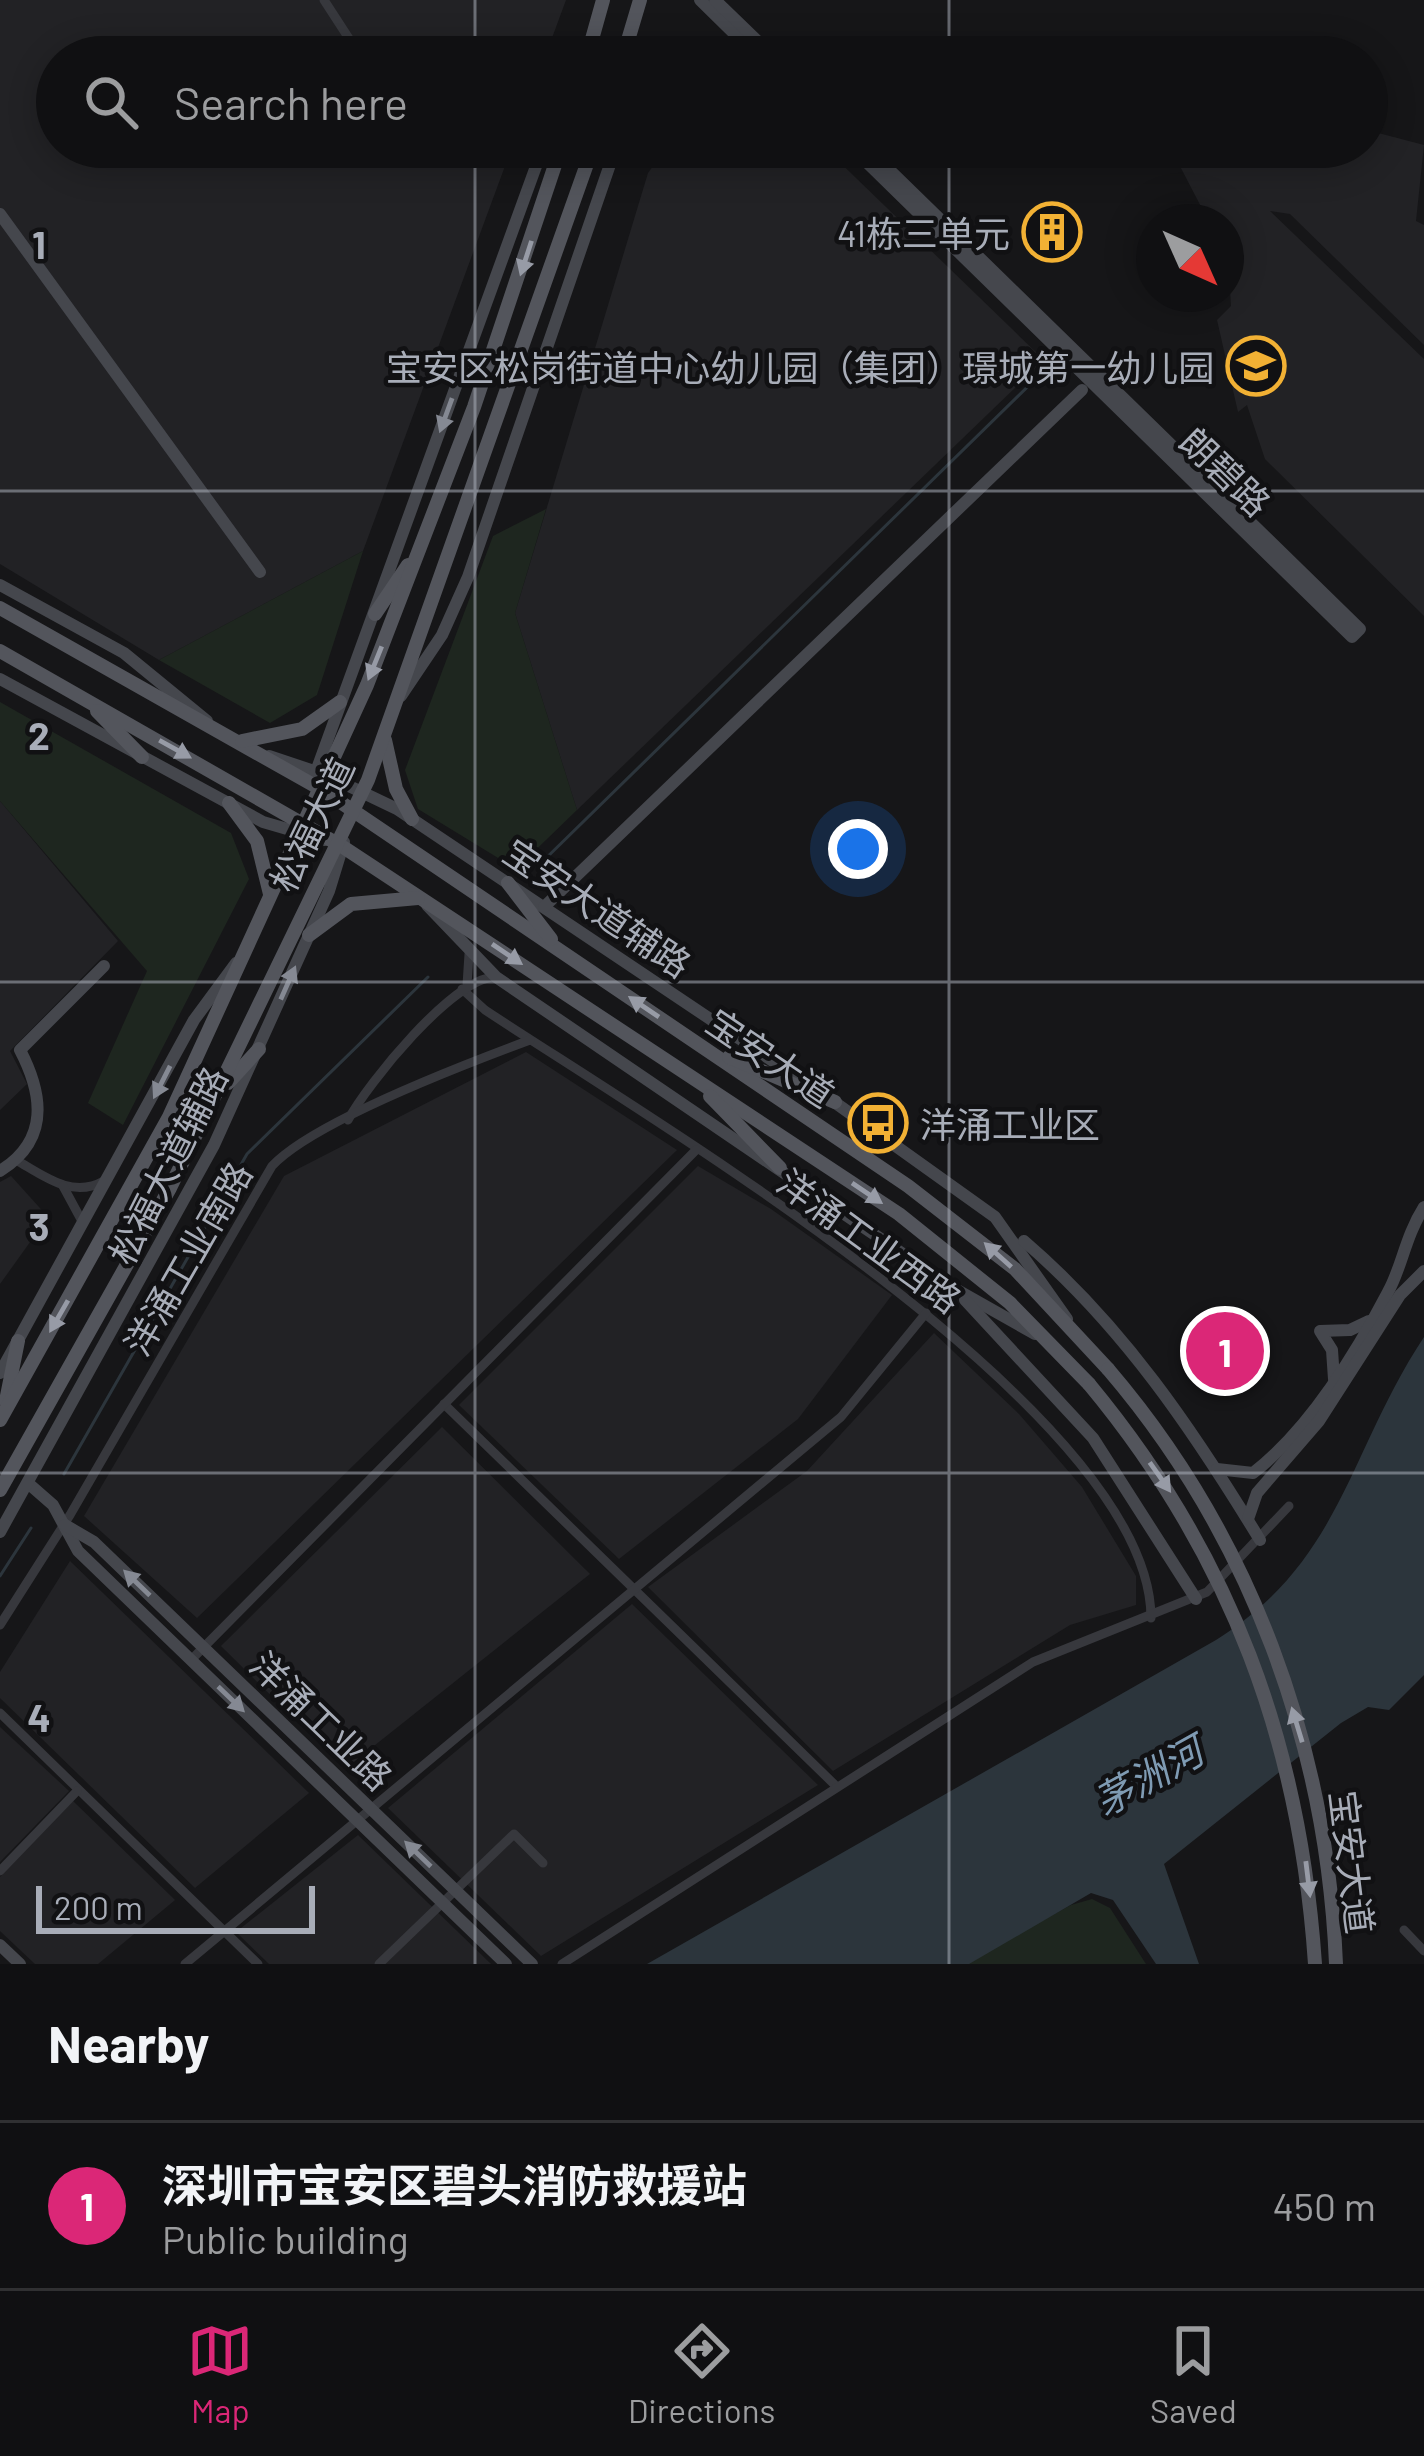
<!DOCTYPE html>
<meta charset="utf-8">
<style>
body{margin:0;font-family:Barlow,"Noto Sans SC",sans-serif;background:#19191b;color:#f1f3f6}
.compass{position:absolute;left:1136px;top:204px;width:108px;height:108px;border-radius:50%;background:#101012;box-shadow:0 6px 30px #0003;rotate:135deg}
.scale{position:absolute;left:36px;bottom:30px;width:279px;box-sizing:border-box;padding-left:12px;border:6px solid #a8adb8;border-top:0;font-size:33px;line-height:42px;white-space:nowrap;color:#a8adb8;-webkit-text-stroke:9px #111113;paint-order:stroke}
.you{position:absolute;left:858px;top:849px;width:42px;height:42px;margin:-30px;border:9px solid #fff;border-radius:50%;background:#1a73e8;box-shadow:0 0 0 18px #1a73e833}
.badge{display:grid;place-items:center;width:78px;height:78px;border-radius:50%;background:#db2777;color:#fff;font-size:39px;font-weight:700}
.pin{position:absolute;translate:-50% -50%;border:6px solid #fff;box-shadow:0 3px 12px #0006}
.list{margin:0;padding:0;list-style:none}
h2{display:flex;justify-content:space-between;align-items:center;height:156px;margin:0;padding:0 48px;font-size:51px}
h2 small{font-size:39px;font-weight:400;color:#9c9d9f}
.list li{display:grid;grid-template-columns:78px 1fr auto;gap:36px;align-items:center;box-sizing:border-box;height:168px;padding:0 48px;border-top:3px solid #303032}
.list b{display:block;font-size:45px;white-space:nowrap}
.list p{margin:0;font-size:39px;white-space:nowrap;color:#9c9d9f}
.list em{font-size:39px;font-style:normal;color:#9c9d9f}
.icon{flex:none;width:66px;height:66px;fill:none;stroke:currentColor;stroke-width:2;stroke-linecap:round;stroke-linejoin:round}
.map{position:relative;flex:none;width:1424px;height:1964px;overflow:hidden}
.search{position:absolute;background:#101012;box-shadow:0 6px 30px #0003;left:36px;right:36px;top:36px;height:132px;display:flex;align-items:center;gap:30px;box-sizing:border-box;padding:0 42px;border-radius:66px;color:#9c9d9f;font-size:45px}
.sheet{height:324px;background:#101012}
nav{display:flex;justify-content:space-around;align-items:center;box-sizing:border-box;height:168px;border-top:3px solid #303032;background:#101012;font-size:33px;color:#9c9d9f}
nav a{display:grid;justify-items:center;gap:6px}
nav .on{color:#db2777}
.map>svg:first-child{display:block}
.built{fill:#222225}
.green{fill:#1e261f}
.water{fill:#2c353c}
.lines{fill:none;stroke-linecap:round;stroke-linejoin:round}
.stream{stroke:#2c353c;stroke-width:3}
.street{stroke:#37383d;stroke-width:9}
.secondary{stroke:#45474d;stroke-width:12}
.primary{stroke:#53555c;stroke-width:14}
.primary-bridge{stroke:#53555c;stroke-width:14}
.oneway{fill:#979ba6}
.oneway2{fill:#858993}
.grid{fill:none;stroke:#a8adb8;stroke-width:3;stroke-opacity:0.55}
.labels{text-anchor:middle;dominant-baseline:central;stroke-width:9;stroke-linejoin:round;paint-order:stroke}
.poi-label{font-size:36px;fill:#a8adb8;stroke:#111113;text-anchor:end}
.street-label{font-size:36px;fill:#a8adb8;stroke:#111113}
.water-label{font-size:39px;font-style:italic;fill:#7f9bb3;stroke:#111113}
.grid-label{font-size:39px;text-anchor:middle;font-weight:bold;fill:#a8adb8;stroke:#111113;stroke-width:9;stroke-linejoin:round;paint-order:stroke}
</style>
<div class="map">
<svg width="1424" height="1964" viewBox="0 0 1424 1964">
<rect width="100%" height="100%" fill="#161618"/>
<g class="built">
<polygon points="0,0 566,0 545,57 57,57 57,147 512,147 363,551 159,660 0,564"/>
<polygon points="1367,130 1424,145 1416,221 1424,225 1424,345 1290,214 1270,211 1424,359 1424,616 1265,459 1247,405 1238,412 1217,320 1231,306 1226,222 1209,222 1170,147 1367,147"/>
<polygon points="667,147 824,147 1044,360 577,810 515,613 648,173"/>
<polygon points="0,801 118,941 10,1051 27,1084 0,1110"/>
<polygon points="526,1052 677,1150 197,1618 84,1516 284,1176"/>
<polygon points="698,1166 771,1209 892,1295 798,1419 619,1559 459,1405"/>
<polygon points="11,1176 48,1217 0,1284 0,1182"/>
<polygon points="934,1333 1019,1414 1082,1487 1136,1576 1136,1605 1070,1625 833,1771 648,1587 807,1471"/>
<polygon points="442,1427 590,1574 345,1769 221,1646"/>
<polygon points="70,1561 309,1793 195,1888 0,1698 0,1672"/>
<polygon points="632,1604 818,1785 541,1956 388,1808"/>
<polygon points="0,1727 69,1791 0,1862"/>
<polygon points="73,1801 175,1900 98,1964 35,1964 0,1931 0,1877"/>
<polygon points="358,1835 491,1964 269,1964 236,1932"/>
</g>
<g class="green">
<polygon points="546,509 515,613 577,810 516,869 418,809 405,770 493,536"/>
<polygon points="363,551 317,695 270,723 159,660"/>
<polygon points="0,702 231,833 249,879 123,1125 88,1103 147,971 0,801"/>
<polygon points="1092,1899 1110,1908 1146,1964 962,1964 1071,1905"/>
</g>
<path class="water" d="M1424,1337v338l-35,35 -21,-3 -27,16 -177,141 35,100h-43l-43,-64 -22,-7 -122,71h-322l569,-324c126,-79 132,-188 208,-303z"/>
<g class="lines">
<g class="stream">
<polyline points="538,866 1055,360"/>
<polyline points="64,1474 247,1154 428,977"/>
<polyline points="0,1576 31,1528"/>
</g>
<g class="street">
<polyline points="324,0 361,57"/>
<polyline points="467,985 469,954"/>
<path d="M462,989l23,21c161,107 666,402 666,608"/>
<path d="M348,1120c20,-37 105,-142 147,-143"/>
<path d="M16,1160c28,16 56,39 88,21"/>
<polyline points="63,1186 83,1223"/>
<polyline points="444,1404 836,1786"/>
<path d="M0,1625l70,-110 202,-349c42,-45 196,-103 258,-126"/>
<polyline points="191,1660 696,1150"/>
<polyline points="0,1713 258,1964"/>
<polyline points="0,1871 77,1791"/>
<polyline points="1404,1930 1424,1951"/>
<polyline points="185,1964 841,1417 926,1313"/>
<polyline points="379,1964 514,1834 543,1863"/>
<polyline points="562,1964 1033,1662 1207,1592 1289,1506"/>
</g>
<g class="secondary">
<polyline points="700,0 758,57"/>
<polyline points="715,0 774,57"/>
<polyline points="851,147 1352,637 1360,629 866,147"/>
<polyline points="0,214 260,572"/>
<polyline points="0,585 124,653 207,721"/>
<polyline points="0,679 263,822 325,840"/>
<polyline points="401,696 442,635 468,577 616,147"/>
<polyline points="269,756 326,775 397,809 813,1088"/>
<polyline points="314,777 543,147"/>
<polyline points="427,905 496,977 950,1286 1035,1334"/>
<polyline points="544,907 1082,390"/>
<polyline points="830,1099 995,1217 1067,1319"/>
<path d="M0,1171c50,-31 43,-77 20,-121l84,-84"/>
<path d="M1024,1241c99,85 169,189 236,299"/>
<polyline points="965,1300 1093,1438 1196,1599"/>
<polyline points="0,1373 194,1020 236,963"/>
<polyline points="1334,1379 1332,1350 1320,1331 1350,1330 1369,1321"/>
<path d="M1217,1469l36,4c57,-44 102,-118 135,-181 14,-25 17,-55 36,-85"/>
<polyline points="29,1484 53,1505 78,1551 506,1964"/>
<polyline points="1248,1519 1257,1493 1319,1421 1400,1295 1424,1271"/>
<polyline points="65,1525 94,1542 532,1964"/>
<polyline points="0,1532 214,1145 329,891 344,842"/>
<polyline points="0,1945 20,1964"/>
</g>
<g class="primary">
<polyline points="587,57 603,0"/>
<polyline points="623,57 640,0"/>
<polyline points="0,608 324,791 908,1186 1015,1269 1108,1369"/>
<polyline points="375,614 408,565"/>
<polyline points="0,651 343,847 899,1214 1010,1303 1089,1384"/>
<polyline points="97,711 142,757"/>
<polyline points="385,740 396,789 412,819"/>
<polyline points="242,741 302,729 340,702"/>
<polyline points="229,803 257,841 270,894"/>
<polyline points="508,883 551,939"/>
<polyline points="309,935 351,904 418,898"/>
<polyline points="729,1057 835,1102"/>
<polyline points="228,1083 259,1049"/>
<polyline points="710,1096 780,1168"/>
<polyline points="6,1401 18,1341"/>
<polyline points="0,1420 169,1117 367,685 474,407 561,147"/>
<polyline points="0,1490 170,1188 368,780 593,147"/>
</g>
<g class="primary-bridge">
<path d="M1108,1369c143,167 219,377 228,595"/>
<path d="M1089,1384c142,171 211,359 226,580"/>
</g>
</g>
<defs><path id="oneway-solid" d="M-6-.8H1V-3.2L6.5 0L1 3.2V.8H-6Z" transform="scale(3)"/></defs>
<g class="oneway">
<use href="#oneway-solid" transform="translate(526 258) rotate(108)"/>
<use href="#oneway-solid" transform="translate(375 663) rotate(112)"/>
<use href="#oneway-solid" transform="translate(175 749) rotate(29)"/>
<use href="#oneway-solid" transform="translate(507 954) rotate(34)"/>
<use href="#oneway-solid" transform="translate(644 1007) rotate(-146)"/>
<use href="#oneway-solid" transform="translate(867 1193) rotate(34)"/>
<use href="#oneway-solid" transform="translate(998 1255) rotate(-138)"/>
<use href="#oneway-solid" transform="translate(59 1316) rotate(120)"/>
<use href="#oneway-solid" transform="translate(1160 1477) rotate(55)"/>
<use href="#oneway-solid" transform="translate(1297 1725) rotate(-107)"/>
<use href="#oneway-solid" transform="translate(1308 1879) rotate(83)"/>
</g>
<g class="oneway2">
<use href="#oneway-solid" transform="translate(446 415) rotate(110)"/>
<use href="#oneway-solid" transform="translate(288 983) rotate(-66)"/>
<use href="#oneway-solid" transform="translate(162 1082) rotate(117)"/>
<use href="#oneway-solid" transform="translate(137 1583) rotate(-136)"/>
<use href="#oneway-solid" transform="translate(231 1699) rotate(44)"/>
<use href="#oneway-solid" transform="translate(418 1854) rotate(-136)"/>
</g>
<path class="grid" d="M475,0v57M949,0v57M475,147v1817M949,147v1817M0,491h1424M0,982h1424M0,1473h1424"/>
<defs>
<symbol id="building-ring" viewBox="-11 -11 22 22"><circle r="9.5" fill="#111113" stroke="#f2b134" stroke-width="1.5"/><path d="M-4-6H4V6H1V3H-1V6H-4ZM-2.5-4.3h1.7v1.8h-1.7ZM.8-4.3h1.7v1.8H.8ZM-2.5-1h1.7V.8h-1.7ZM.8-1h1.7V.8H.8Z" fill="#f2b134"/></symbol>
<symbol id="school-ring" viewBox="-11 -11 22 22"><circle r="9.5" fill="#111113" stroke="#f2b134" stroke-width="1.5"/><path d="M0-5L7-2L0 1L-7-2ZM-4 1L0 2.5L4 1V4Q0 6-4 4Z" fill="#f2b134"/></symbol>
<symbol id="bus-ring" viewBox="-11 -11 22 22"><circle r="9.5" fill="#111113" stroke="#f2b134" stroke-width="1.5"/><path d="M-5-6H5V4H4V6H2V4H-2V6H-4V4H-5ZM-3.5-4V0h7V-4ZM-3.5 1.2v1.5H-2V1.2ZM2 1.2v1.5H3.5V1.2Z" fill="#f2b134"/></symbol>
</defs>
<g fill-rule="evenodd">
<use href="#building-ring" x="1019" y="199" width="66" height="66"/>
<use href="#school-ring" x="1223" y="333" width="66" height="66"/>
<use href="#bus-ring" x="845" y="1090" width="66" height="66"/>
</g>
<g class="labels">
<g class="poi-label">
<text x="1010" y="232">41栋三单元</text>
<text x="1214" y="366">宝安区松岗街道中心幼儿园（集团）璟城第一幼儿园</text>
<text x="920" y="1123" text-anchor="start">洋涌工业区</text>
</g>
<g class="street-label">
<text transform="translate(1226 471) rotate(44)">朗碧路</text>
<text transform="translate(311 824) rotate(-64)">松福大道</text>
<text transform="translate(598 907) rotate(34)">宝安大道辅路</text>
<text transform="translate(771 1057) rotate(34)">宝安大道</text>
<text transform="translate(167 1165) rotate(-63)">松福大道辅路</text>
<text transform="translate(870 1240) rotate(36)">洋涌工业西路</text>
<text transform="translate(187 1258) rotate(-60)">洋涌工业南路</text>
<text transform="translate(322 1720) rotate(44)">洋涌工业路</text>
<text transform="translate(1353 1862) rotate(83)">宝安大道</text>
</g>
<g class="water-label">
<text transform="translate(1148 1775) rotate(-29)">茅洲河</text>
</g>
</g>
<g class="grid-label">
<text x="39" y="259">1</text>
<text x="39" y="750">2</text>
<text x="39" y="1241">3</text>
<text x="39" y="1732">4</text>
</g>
</svg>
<svg class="compass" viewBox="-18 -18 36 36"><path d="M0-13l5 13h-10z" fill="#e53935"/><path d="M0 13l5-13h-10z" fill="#9c9d9f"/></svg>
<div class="scale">200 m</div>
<div class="you"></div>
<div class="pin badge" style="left:1225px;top:1351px">1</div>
<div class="search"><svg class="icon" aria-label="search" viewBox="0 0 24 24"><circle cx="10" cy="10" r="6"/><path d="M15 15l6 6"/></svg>Search here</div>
</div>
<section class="sheet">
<h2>Nearby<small></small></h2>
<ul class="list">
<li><span class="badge">1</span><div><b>深圳市宝安区碧头消防救援站</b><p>Public building</p></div><em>450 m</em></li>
</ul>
</section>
<nav>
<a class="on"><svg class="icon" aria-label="map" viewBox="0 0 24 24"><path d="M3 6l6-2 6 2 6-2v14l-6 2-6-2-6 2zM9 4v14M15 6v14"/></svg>Map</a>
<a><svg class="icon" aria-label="directions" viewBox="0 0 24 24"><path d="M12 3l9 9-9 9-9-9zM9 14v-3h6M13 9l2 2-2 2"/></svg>Directions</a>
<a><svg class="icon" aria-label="saved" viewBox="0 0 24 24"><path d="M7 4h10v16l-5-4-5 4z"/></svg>Saved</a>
</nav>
